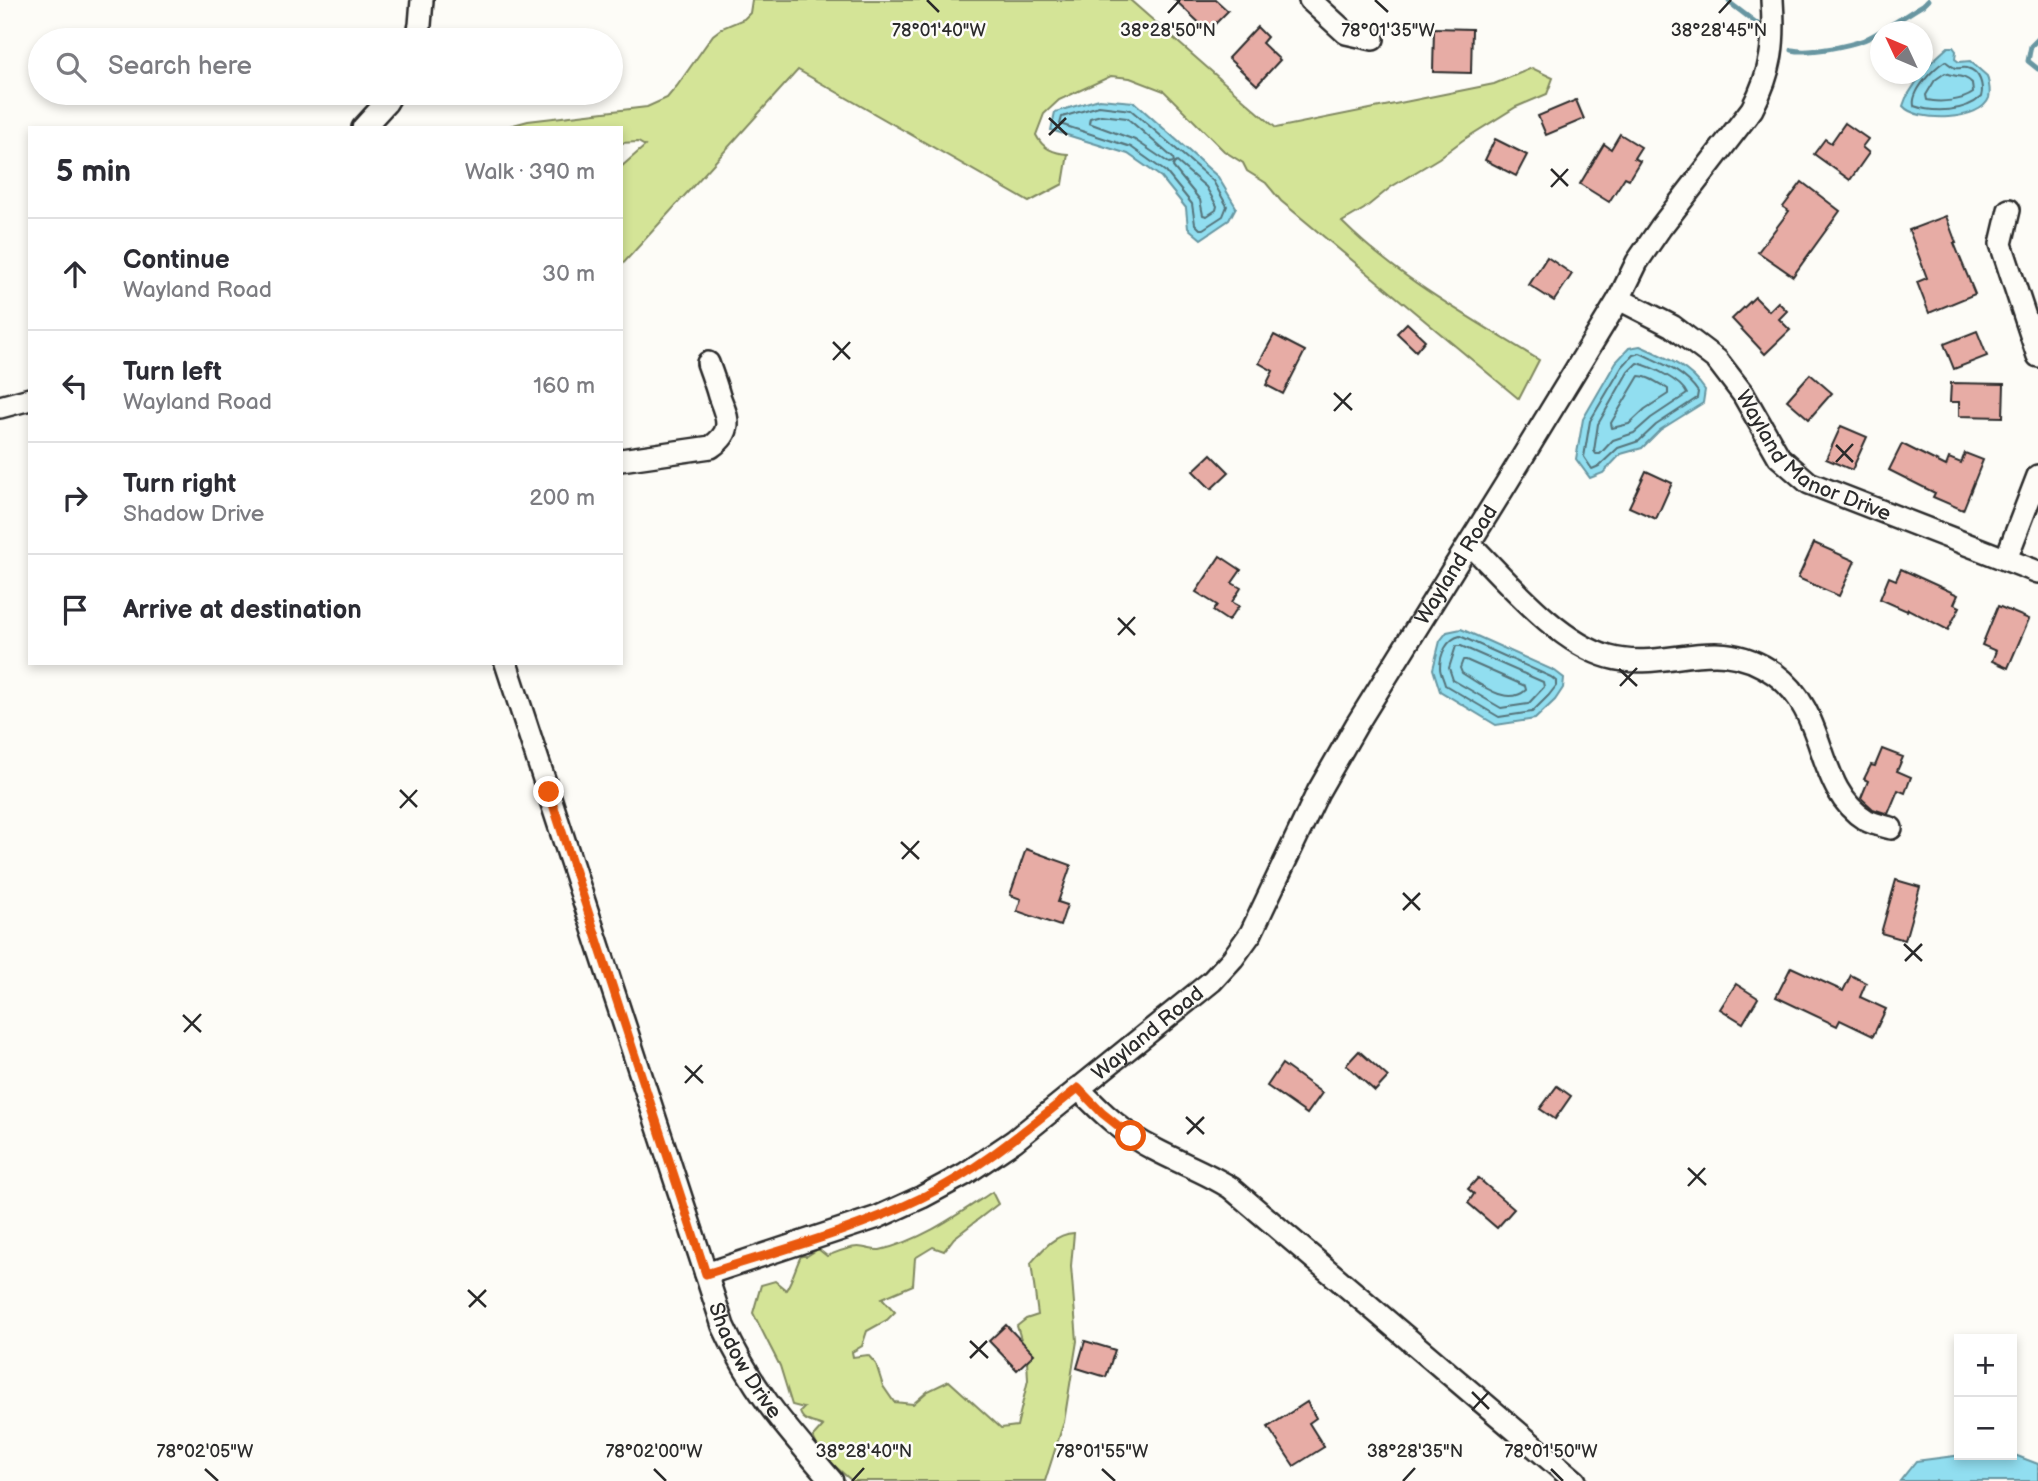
<!DOCTYPE html>
<meta charset="utf-8">
<style>
body{margin:0;font-family:"Balsamiq Sans",sans-serif;background:#f2f2f3;color:#2b2b33}
.controls{position:absolute;right:21px;bottom:21px;display:grid;overflow:hidden;border-radius:0px;box-shadow:0 4px 10px #0003}
.controls button{width:63px;height:63px;display:grid;place-items:center;padding:0;border:0;border-bottom:2px solid #e1e1e2;background:#fff;color:#2b2b33;font:35px sans-serif}
.compass{position:absolute;left:1870px;top:21px;width:63px;height:63px;border-radius:50%;background:#fff;box-shadow:0 4px 10px #0003;rotate:314deg}
.stop{position:absolute;width:21px;height:21px;margin:-16px;border:5px solid #ea580c;border-radius:50%;background:#fff}
.stop.end{background:#ea580c;border-color:#fff;box-shadow:0 2px 7px #0008}
.list{margin:0;padding:0;list-style:none}
h2{display:flex;justify-content:space-between;align-items:center;height:91px;margin:0;padding:0 28px;font-size:30px}
h2 small{font-size:23px;font-weight:400;color:#7c7c81}
.list li{display:grid;grid-template-columns:46px 1fr auto;gap:21px;align-items:center;box-sizing:border-box;height:112px;padding:0 28px;border-top:2px solid #e1e1e2}
.list b{display:block;font-size:26px;white-space:nowrap}
.list p{margin:0;font-size:23px;white-space:nowrap;color:#7c7c81}
.list em{font-size:23px;font-style:normal;color:#7c7c81}
.icon{flex:none;width:38px;height:38px;fill:none;stroke:currentColor;stroke-width:2;stroke-linecap:round;stroke-linejoin:round}
.map{position:relative;flex:none;width:2038px;height:1481px;overflow:hidden}
.search{position:absolute;background:#fff;box-shadow:0 4px 10px #0003;left:28px;top:28px;width:595px;height:77px;display:flex;align-items:center;gap:18px;box-sizing:border-box;padding:0 24px;border-radius:38px;color:#7c7c81;font-size:26px}
.panel{position:absolute;background:#fff;box-shadow:0 4px 10px #0003;left:28px;top:126px;width:595px;height:539px;border-radius:0px}
.map>svg:first-child{display:block}
.green{fill:#d4e497;stroke:#808861;stroke-width:2}
.water{fill:#91def0;stroke:#6896a1;stroke-width:2}
.lines{fill:none;stroke-linecap:round;stroke-linejoin:round}
.shore{stroke:#54737a;stroke-width:2}
.stream{stroke:#6896a1;stroke-width:5}
.building{fill:#e7aca5;stroke:#2b2b2b;stroke-width:2}
.minor-casing{stroke:#2b2b2b;stroke-width:26}
.minor{stroke:#fdfcf7;stroke-width:21}
.route{stroke:#ea580c;stroke-width:9}
.ticks{fill:none;stroke:#2b2b2b;stroke-width:2.5}
.labels{text-anchor:middle;dominant-baseline:central;stroke-width:5;stroke-linejoin:round;paint-order:stroke}
.street-label{font-size:21px;fill:#2b2b2b;stroke:#fdfcf7}
.ticks-label{font-size:18px;text-anchor:middle;fill:#2b2b2b;stroke:#fdfcf7;stroke-width:5;stroke-linejoin:round;paint-order:stroke}
</style>
<div class="map">
<svg width="2038" height="1481" viewBox="0 0 2038 1481">
<rect width="100%" height="100%" fill="#fdfcf7"/>
<filter id="ink" filterUnits="userSpaceOnUse"><feTurbulence type="fractalNoise" baseFrequency=".0143" numOctaves="2"/><feDisplacementMap in="SourceGraphic" scale="14" xChannelSelector="R" yChannelSelector="G"/><feConvolveMatrix kernelMatrix="1 2 1 2 8 2 1 2 1" color-interpolation-filters="sRGB"/></filter>
<g filter="url(#ink)">
<g class="green">
<path d="M752,0h378l146,128 218,-44 38,-16 21,10 -6,16 -31,13 -53,33 -24,18 -48,29 -27,22 -22,13c57,57 129,96 197,138l-20,39 -238,-198 -15,-18 -19,-12 -4,-8 -19,-12 -60,-60 -34,-13 -19,-2 -52,24 -15,14 -8,21c7,14 18,18 32,19l-5,30 -34,18 -231,-132 -177,196v-99l24,-21 -7,-4 -17,1v-15h-119l26,-7 119,-14 20,-9 10,-12 36,-51 9,-7 22,-9 6,-6z"/>
<path d="M992,1192l6,12 -44,34 -10,13 -11,-4 -18,11 -2,27 -31,13 13,14 -8,8 -20,11 -5,15 -10,6 1,5 15,-2 8,9 7,22 11,16 19,2 15,-13 21,-10 52,47 16,-2 11,-46 -1,-21 -10,-33 9,-7 12,-4 -7,-52c12,-14 24,-29 43,-30l-3,33 6,75 -13,81 -19,59h-193l-31,-27 -8,-17 10,-11c-8,-4 -20,-3 -23,-14l4,-4 -12,-3 -12,-39 -27,-53 8,-28 14,-4 11,9c7,-11 9,-22 15,-34h6l11,-7 9,7c10,-4 21,-9 31,-9 8,0 15,4 22,3 41,-9 77,-35 112,-58z"/>
</g>
<g class="water">
<path d="M1948,47h5l3,4 -1,8 4,3 11,-1 17,15c2,7 4,15 2,22 -8,23 -72,25 -86,8l3,-8 20,-31z"/>
<polygon points="1099,99 1134,102 1218,177 1236,207 1229,220 1201,239 1188,228 1186,208 1161,177 1128,154 1051,130 1055,112"/>
<path d="M1640,346c25,11 50,21 65,44l-2,13 -43,27 -18,18 -21,6 -18,19 -13,5 -14,-19 7,-40 33,-57 13,-14z"/>
<polygon points="1461,629 1555,671 1564,678 1563,688 1555,700 1535,719 1496,725 1440,691 1433,669 1440,641 1447,632"/>
<polygon points="2012,1454 2038,1464 2038,1481 1900,1481 1916,1461 1962,1455"/>
</g>
<g class="lines">
<g class="shore">
<path d="M1945,61c3,2 6,5 10,7 4,1 8,-1 12,0 13,3 17,18 14,29 -16,15 -47,16 -67,9 -3,-15 19,-37 31,-45z"/>
<path d="M1945,73c10,4 20,2 27,10l1,10c-11,8 -33,10 -46,7l-1,-5 9,-15z"/>
<polygon points="1099,106 1131,110 1213,181 1227,206 1223,216 1203,229 1200,229 1195,224 1192,204 1166,172 1131,147 1060,124 1062,117"/>
<polygon points="1101,115 1127,118 1173,158 1174,162 1169,163 1135,140 1089,123 1090,118"/>
<polygon points="1177,162 1206,187 1217,206 1216,210 1207,216 1203,215 1200,200 1173,167 1174,164"/>
<path d="M1640,353c21,10 45,19 58,39l-1,6 -41,27 -17,16 -21,7 -19,18 -7,3 -8,-12 6,-36 32,-54 11,-12z"/>
<path d="M1637,363c14,3 45,18 50,31l-36,24 -17,15 -21,7 -13,14h-4l-2,-3 4,-27 30,-52z"/>
<path d="M1639,376c10,0 20,8 29,13v5l-23,15 -16,15 -17,4 -1,-5z"/>
<path d="M1460,636l91,41 5,4v5l-7,9 -17,17 -33,5 -54,-32c-1,-5 -5,-12 -5,-17 0,-14 7,-29 20,-32z"/>
<polygon points="1456,646 1461,646 1543,682 1544,687 1528,704 1501,708 1453,680 1449,668"/>
<path d="M1463,660h3l59,26 1,4c-19,17 -46,-6 -64,-17l-2,-5z"/>
</g>
<g class="stream">
<polyline points="1729,0 1730,3 1759,25"/>
<polyline points="2038,39 2031,46 2028,61 2038,69"/>
<path d="M1792,50c17,4 56,-4 72,-10 20,-9 40,-24 59,-35l5,-5"/>
</g>
</g>
<g class="building">
<polygon points="1175,0 1216,0 1228,11 1208,31"/>
<polygon points="1257,27 1267,37 1262,43 1280,60 1257,85 1228,58"/>
<polygon points="1434,28 1472,29 1471,73 1433,72"/>
<polygon points="1576,100 1584,119 1546,135 1538,116"/>
<polygon points="1845,123 1868,139 1862,147 1869,153 1850,180 1814,154 1825,139 1831,143"/>
<polygon points="1620,134 1641,147 1634,158 1640,161 1629,179 1625,177 1609,202 1580,184 1604,144 1611,149"/>
<polygon points="1495,139 1527,155 1516,176 1485,160"/>
<polygon points="1802,182 1840,211 1793,276 1758,252 1789,211 1783,207"/>
<polygon points="1946,216 1956,243 1954,243 1975,294 1929,313 1917,282 1927,278 1909,230"/>
<polygon points="1547,257 1572,274 1554,301 1529,285"/>
<polygon points="1755,297 1769,311 1778,302 1787,311 1779,319 1790,330 1765,354 1732,319"/>
<polygon points="1407,323 1425,340 1416,351 1397,333"/>
<polygon points="1977,331 1987,356 1954,369 1944,344"/>
<polygon points="1274,335 1305,351 1283,394 1266,385 1273,371 1259,363"/>
<polygon points="1810,374 1832,393 1809,419 1787,400"/>
<polygon points="1951,383 2004,384 2003,417 1959,416 1959,402 1950,402"/>
<polygon points="1841,426 1867,437 1852,470 1826,459"/>
<polygon points="1902,444 1946,466 1949,458 1961,463 1965,453 1983,460 1963,510 1933,497 1935,493 1889,470"/>
<polygon points="1211,454 1229,472 1211,489 1193,471"/>
<polygon points="1646,471 1672,483 1656,519 1629,507"/>
<polygon points="1814,543 1855,561 1839,596 1798,578"/>
<polygon points="1220,556 1241,570 1232,583 1241,588 1232,602 1239,606 1228,621 1213,611 1217,605 1196,592"/>
<polygon points="1901,569 1958,595 1954,604 1960,607 1948,630 1908,609 1907,611 1880,599 1889,577 1896,580"/>
<polygon points="1998,606 2029,619 2008,668 1992,661 1996,651 1982,645"/>
<polygon points="1882,749 1903,757 1897,771 1911,777 1905,793 1898,790 1888,814 1873,809 1861,798 1868,781 1864,779 1871,765 1875,766"/>
<polygon points="1026,849 1071,865 1058,902 1067,905 1060,926 1017,911 1021,899 1010,895"/>
<polygon points="1896,880 1920,887 1905,940 1881,933"/>
<polygon points="1791,967 1843,991 1851,975 1866,983 1860,997 1886,1009 1873,1036 1840,1020 1837,1026 1776,997"/>
<polygon points="1736,984 1758,998 1743,1023 1720,1009"/>
<polygon points="1359,1051 1388,1077 1375,1091 1346,1065"/>
<polygon points="1282,1064 1322,1093 1307,1114 1267,1086"/>
<polygon points="1557,1086 1571,1096 1555,1119 1540,1109"/>
<polygon points="1478,1178 1514,1209 1497,1228 1468,1203 1474,1194 1468,1189"/>
<polygon points="1006,1325 1034,1354 1017,1370 989,1341"/>
<polygon points="1085,1341 1115,1350 1106,1377 1077,1368"/>
<polygon points="1307,1402 1316,1418 1309,1423 1324,1447 1294,1466 1268,1427"/>
</g>
<g class="lines">
<defs>
<g id="minor">
<polyline points="1310,0 1346,33 1373,39"/>
<polyline points="416,40 420,25 422,0"/>
<polyline points="363,128 386,103 392,93"/>
<polyline points="2009,210 2001,244 2038,356"/>
<path id="s1" d="M1619,299l53,27 45,34 26,34 36,63 30,26 229,89"/>
<polyline points="0,407 30,399"/>
<path d="M621,460l90,-13c23,-16 17,-28 8,-51 -3,-11 -7,-22 -11,-33"/>
<path d="M1470,544c37,37 88,99 139,113 58,16 107,-26 166,17 54,39 39,114 91,146 7,4 17,6 25,8"/>
<polyline points="2006,559 2038,476"/>
<path id="s2" d="M506,663l217,663c29,64 64,103 109,155"/>
<path d="M1078,1088c23,24 46,46 76,61 26,14 52,23 77,39l344,293"/>
<path id="s3" d="M706,1274l172,-57 44,-20 43,-23 49,-33 198,-160 21,-23 18,-25 67,-141 39,-68 149,-240 113,-185 18,-37 24,-35 91,-118c20,-38 23,-66 20,-109"/>
</g>
</defs>
<use href="#minor" class="minor-casing"/>
<use href="#minor" class="minor"/>
</g>
</g>
<g class="lines" filter="url(#ink)">
<path class="route" d="M549,792l157,482c71,-23 148,-43 215,-76 58,-28 107,-70 157,-110l24,25 29,23"/>
</g>
<path class="ticks" d="M927,0l12,12M1375,0l13,12M1168,13l12,-13M1719,13l12,-13M1049,118l18,17M1049,135l17,-17M1551,169l17,17M1551,187l17,-18M833,342l17,17M833,360l17,-18M1334,393l18,17M1334,411l17,-18M1836,445l17,17M1836,462l17,-18M1118,618l17,17M1118,635l17,-18M1619,669l18,17M1620,686l17,-18M400,790l17,17M400,808l17,-18M901,842l18,17M902,859l17,-18M1403,893l17,17M1403,910l17,-17M1904,944l18,17M1905,961l17,-17M183,1015l18,17M184,1032l17,-18M685,1066l18,17M685,1083l17,-18M1186,1117l18,17M1187,1134l17,-17M1688,1168l18,17M1688,1186l17,-18M468,1290l18,17M469,1307l17,-17M970,1341l18,17M970,1358l17,-17M1472,1392l17,17M1472,1410l17,-18M205,1469l13,12M654,1469l12,12M1102,1469l13,12M1551,1469l12,12M852,1481l12,-13M1403,1481l12,-13"/>
<g class="labels">
<g class="street-label">
<text stroke="none"><textPath href="#s1" startOffset="257">Wayland Manor Drive</textPath></text>
<text stroke="none"><textPath href="#s3" startOffset="1076">Wayland Road</textPath></text>
<text stroke="none"><textPath href="#s3" startOffset="509">Wayland Road</textPath></text>
<text stroke="none"><textPath href="#s2" startOffset="738">Shadow Drive</textPath></text>
</g>
</g>
<g class="ticks-label">
<text x="939" y="36">78°01'40"W</text>
<text x="1388" y="36">78°01'35"W</text>
<text x="1168" y="36">38°28'50"N</text>
<text x="1719" y="36">38°28'45"N</text>
<text x="864" y="1457">38°28'40"N</text>
<text x="1415" y="1457">38°28'35"N</text>
<text x="205" y="1457">78°02'05"W</text>
<text x="654" y="1457">78°02'00"W</text>
<text x="1102" y="1457">78°01'55"W</text>
<text x="1551" y="1457">78°01'50"W</text>
</g>
</svg>
<div class="controls">
<button>+</button>
<button>−</button>
</div>
<svg class="compass" viewBox="-18 -18 36 36"><path d="M0-13l5 13h-10z" fill="#e53935"/><path d="M0 13l5-13h-10z" fill="#7c7c81"/></svg>
<div class="stop" style="left:1131px;top:1136px"></div>
<div class="stop end" style="left:549px;top:792px"></div>
<div class="search"><svg class="icon" aria-label="search" viewBox="0 0 24 24"><circle cx="10" cy="10" r="6"/><path d="M15 15l6 6"/></svg>Search here</div>
<section class="panel">
<h2>5 min<small>Walk · 390 m</small></h2>
<ul class="list">
<li><svg class="icon" aria-label="ahead" viewBox="0 0 24 24"><path d="M12 20V5M6 11l6-6 6 6"/></svg><div><b>Continue</b><p>Wayland Road</p></div><em>30 m</em></li>
<li><svg class="icon" aria-label="left" viewBox="0 0 24 24"><path d="M17 20v-9H6M10 6l-5 5 5 5"/></svg><div><b>Turn left</b><p>Wayland Road</p></div><em>160 m</em></li>
<li><svg class="icon" aria-label="right" viewBox="0 0 24 24"><path d="M7 20v-9h11M14 6l5 5-5 5"/></svg><div><b>Turn right</b><p>Shadow Drive</p></div><em>200 m</em></li>
<li><svg class="icon" aria-label="arrive" viewBox="0 0 24 24"><path d="M6 21V4h12l-3 4 3 4H6"/></svg><div><b>Arrive at destination</b></div></li>
</ul>
</section>
</div>
